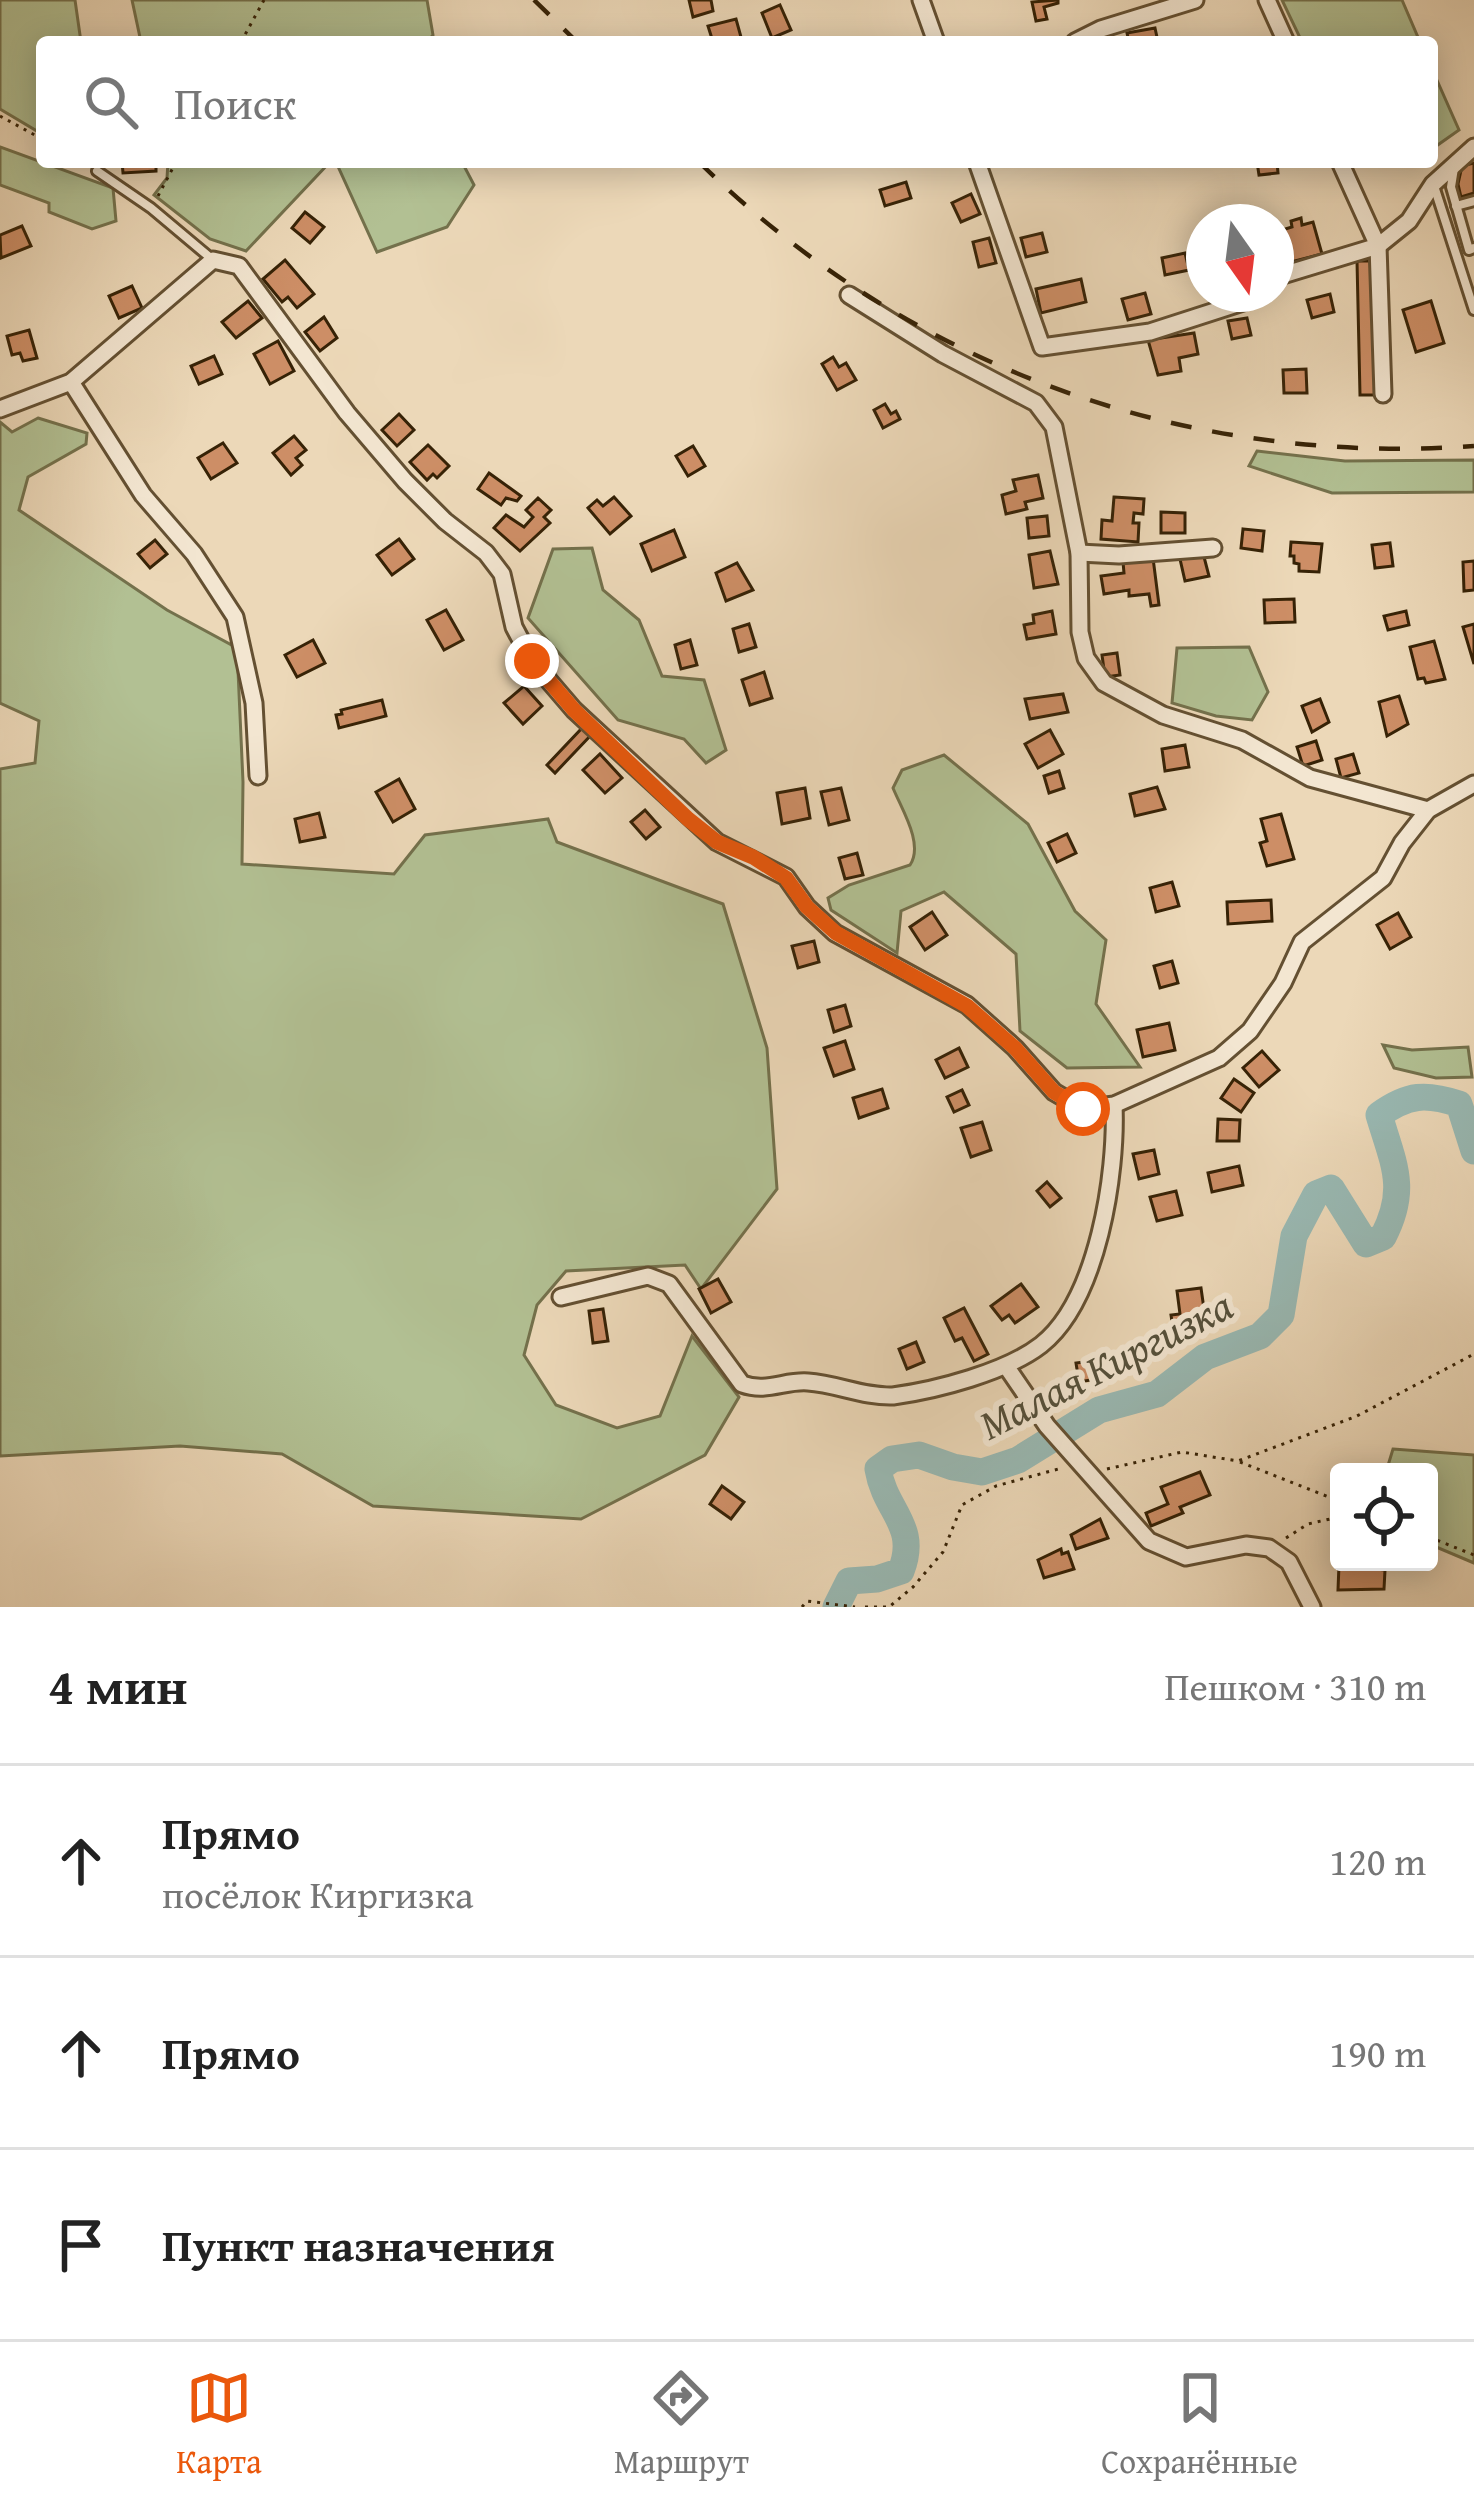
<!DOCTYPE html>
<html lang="ru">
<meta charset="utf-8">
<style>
body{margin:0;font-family:"Gentium Book Plus",serif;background:#f2f2f2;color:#222}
.controls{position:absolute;right:36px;bottom:36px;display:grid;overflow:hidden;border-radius:12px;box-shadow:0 6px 30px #0003}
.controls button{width:108px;height:108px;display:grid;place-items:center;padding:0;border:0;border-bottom:3px solid #e0e0e0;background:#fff;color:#222;font:60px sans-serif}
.compass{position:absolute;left:1186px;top:204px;width:108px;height:108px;border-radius:50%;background:#fff;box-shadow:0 6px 30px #0003;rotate:166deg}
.stop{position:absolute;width:36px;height:36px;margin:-27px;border:9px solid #ea580c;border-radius:50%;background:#fff}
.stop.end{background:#ea580c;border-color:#fff;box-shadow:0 3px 12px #0008}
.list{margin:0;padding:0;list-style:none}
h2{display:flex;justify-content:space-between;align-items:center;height:156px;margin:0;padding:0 48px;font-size:51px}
h2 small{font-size:39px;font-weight:400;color:#767676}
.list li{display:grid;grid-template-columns:78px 1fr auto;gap:36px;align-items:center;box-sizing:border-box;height:192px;padding:0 48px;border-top:3px solid #e0e0e0}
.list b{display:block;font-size:45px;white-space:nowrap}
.list p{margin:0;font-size:39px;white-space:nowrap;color:#767676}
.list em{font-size:39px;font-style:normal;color:#767676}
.icon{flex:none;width:66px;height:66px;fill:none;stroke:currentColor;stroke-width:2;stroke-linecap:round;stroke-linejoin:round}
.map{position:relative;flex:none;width:1474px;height:1607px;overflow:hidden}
.search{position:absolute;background:#fff;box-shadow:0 6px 30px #0003;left:36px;right:36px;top:36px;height:132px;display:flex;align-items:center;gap:30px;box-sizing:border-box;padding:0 42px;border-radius:12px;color:#767676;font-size:45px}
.sheet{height:732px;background:#fff}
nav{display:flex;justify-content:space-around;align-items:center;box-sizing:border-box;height:168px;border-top:3px solid #e0e0e0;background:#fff;font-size:33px;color:#767676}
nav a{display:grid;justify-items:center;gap:6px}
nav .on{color:#ea580c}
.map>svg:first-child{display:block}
.green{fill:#b2c093;stroke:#74714c;stroke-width:3}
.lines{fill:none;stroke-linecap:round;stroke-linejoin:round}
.river{stroke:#99b9b3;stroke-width:27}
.building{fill:#cd8e66;stroke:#362206;stroke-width:3}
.service-casing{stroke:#645032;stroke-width:14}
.minor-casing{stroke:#645032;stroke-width:21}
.path{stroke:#362206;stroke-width:3;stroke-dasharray:3 6;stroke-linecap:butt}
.service{stroke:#f3e6d1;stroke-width:8}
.minor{stroke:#f3e6d1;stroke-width:15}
.rail{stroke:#362206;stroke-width:4.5;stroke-dasharray:21 21;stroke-linecap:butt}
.route{stroke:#ea580c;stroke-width:15}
.labels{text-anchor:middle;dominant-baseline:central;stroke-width:12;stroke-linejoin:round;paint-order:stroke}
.water-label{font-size:42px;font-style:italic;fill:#544f3a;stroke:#f3e6d1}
</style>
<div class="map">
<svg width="1474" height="1607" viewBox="0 0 1474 1607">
<rect width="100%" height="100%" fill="#ecd8b8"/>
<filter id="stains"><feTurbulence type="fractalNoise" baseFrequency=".00167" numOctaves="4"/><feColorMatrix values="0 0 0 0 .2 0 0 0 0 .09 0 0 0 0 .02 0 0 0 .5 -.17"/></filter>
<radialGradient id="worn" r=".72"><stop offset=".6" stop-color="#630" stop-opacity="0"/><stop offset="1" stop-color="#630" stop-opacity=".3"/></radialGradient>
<g class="green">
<polygon points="0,0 75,0 81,42 42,42 42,134 0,109"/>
<polygon points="132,0 427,0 433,35 427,42 141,42"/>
<polygon points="1282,0 1402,0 1420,42 1302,42"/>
<polygon points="1432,69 1459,130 1432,149"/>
<polygon points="0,147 113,188 116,221 92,229 49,212 49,203 0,185"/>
<polygon points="168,162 330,162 246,251 210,239 154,195 167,178"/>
<polygon points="336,162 462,162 474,185 447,227 377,252"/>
<polygon points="38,418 87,433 86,444 28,477 19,510 167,610 237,648 243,782 242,864 394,874 425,835 548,819 557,842 723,904 767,1048 777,1189 701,1289 685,1265 566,1271 537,1305 524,1355 556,1405 617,1428 660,1416 692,1336 739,1397 705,1455 581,1519 373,1506 282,1454 180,1446 0,1456 0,769 35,763 39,721 0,703 0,422 12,432"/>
<polygon points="1257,451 1345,461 1474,460 1474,492 1332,493 1249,466"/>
<polygon points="592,548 603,590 639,620 662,676 704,680 726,750 706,763 684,739 618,720 528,618 553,549"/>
<polygon points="1249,647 1268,692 1252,720 1216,716 1172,703 1177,648"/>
<path d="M944,755l84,69 47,87 31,29 -10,64 44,63 -73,1 -47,-37 -4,-77 -72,-62 -43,19 -4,42 -66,-43 -3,-12 21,-13 61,-20c14,-21 -8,-55 -17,-77l9,-18z"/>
<polygon points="1383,1045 1412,1050 1468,1047 1472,1077 1436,1078 1394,1068"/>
<polygon points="1393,1449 1474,1455 1474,1563 1429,1544 1429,1472 1386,1472"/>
</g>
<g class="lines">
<path class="river" d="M836,1607l13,-26 28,-2 24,-8c18,-46 -16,-59 -23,-102l14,-10 27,-4 34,12 29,5 36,-12 81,-50 58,-16 48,-37 55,-21 21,-21 13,-79 22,-42 15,-6 35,56 17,-7c25,-48 11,-72 -4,-122 29,-21 47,-22 80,-11l15,47"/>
</g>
<g class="building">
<polygon points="689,0 711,0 713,11 693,17"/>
<polygon points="1058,0 1058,3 1044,7 1047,19 1036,21 1032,2"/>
<polygon points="780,5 791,30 772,38 762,13"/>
<polygon points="736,19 741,37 713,42 708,26"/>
<polygon points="1155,28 1158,42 1129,42 1127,33"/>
<polygon points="122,162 156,162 156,171 123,173"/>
<polygon points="1257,162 1277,162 1278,173 1259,175"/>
<polygon points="1474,163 1474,193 1461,197 1458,184 1462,166"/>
<polygon points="906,182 911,198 885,206 880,190"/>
<polygon points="971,194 980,214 961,222 952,203"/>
<polygon points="305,212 324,227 310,243 292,228"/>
<polygon points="1301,218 1302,225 1313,222 1322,254 1291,262 1282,230 1292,227 1291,221"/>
<polygon points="22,226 31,246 1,258 0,235"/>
<polygon points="1042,233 1047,252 1026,257 1021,238"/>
<polygon points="989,238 996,263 979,267 973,242"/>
<polygon points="1185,253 1189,270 1165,275 1162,258"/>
<polygon points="285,260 314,294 297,308 288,297 282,302 263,279"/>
<polygon points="1357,261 1373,261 1376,395 1360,395"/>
<polygon points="1081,279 1086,302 1041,313 1036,289"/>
<polygon points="132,286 142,308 119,318 109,296"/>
<polygon points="1145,293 1151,314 1128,320 1122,299"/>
<polygon points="1330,294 1334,312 1312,318 1307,300"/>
<polygon points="248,301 262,318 236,338 222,322"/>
<polygon points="1431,301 1444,343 1416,352 1403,310"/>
<polygon points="324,317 337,338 320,351 305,332"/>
<polygon points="1247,318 1251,335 1232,339 1228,321"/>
<polygon points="29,330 37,358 23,361 20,353 12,355 7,336"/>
<polygon points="1194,333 1198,354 1179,358 1181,371 1158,375 1148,340"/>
<polygon points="278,341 294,371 270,384 254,354"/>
<polygon points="214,356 222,374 199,384 191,366"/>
<polygon points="833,357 839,367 846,363 856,380 837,390 822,364"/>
<polygon points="1306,369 1307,393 1284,393 1283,370"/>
<polygon points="885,404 891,414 896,411 900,419 883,428 874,410"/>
<polygon points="399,414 414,430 397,446 382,430"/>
<polygon points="294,436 306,450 296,458 302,465 291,475 273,453"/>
<polygon points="223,443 237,463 211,479 198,458"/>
<polygon points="428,445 449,466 437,478 433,474 427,480 410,462"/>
<polygon points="693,446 705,466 688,476 676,456"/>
<polygon points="489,473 521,496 517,501 506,498 501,505 478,489"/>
<polygon points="1038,475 1043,498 1025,502 1027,509 1006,514 1002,495 1016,491 1013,480"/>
<polygon points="614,497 631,516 610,534 588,508 597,500 603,506"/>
<polygon points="1114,497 1144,499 1143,514 1134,513 1133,523 1139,523 1138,542 1101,539 1102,520 1112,521"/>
<polygon points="538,498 551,510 544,517 550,523 520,551 494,528 506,515 524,527 533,517 526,510"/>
<polygon points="1161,512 1185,513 1185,533 1161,533"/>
<polygon points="1047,516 1049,536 1029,538 1027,518"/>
<polygon points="1243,529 1264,531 1262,551 1241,548"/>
<polygon points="674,530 685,557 652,571 641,544"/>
<polygon points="399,539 414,559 392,575 377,555"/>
<polygon points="155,540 167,554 150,568 138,554"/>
<polygon points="1291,542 1322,544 1319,572 1299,571 1299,564 1294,563 1294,556 1290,556"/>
<polygon points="1390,543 1393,566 1375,568 1372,545"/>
<polygon points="1050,551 1058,584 1034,588 1029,555"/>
<polygon points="1203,553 1209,576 1185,581 1180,559"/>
<polygon points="1153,558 1159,605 1151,606 1149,594 1129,596 1129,590 1104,594 1101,576 1124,573 1123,562"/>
<polygon points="1474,561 1474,590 1464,591 1463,562"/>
<polygon points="737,563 753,590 726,601 716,573"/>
<polygon points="1294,599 1295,622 1265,623 1264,600"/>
<polygon points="446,610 463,640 444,650 427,620"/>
<polygon points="1052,611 1056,634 1027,639 1024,625 1034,623 1033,615"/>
<polygon points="1406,611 1409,625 1388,630 1384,616"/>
<polygon points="749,624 756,647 739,652 733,629"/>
<polygon points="1474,624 1474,664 1463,627"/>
<polygon points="313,640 325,663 297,677 285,655"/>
<polygon points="690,640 697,665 681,669 675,645"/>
<polygon points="1434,641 1445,679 1426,683 1424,678 1418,679 1410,647"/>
<polygon points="1117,653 1120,675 1105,677 1102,655"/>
<polygon points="764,672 772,698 750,705 742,680"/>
<polygon points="524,686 542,706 523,724 504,703"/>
<polygon points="1063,694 1068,712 1030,719 1025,699"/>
<polygon points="1399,696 1408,724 1387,736 1379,702"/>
<polygon points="1320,699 1329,722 1312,732 1302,706"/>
<polygon points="382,700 386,716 339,728 336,715 342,714 341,710"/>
<polygon points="584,726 592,734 555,773 547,765"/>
<polygon points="1050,730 1063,754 1038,768 1025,744"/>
<polygon points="1316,741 1322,760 1303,766 1297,747"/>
<polygon points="1185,745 1189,767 1165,771 1162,749"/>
<polygon points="600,754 622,778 605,793 583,770"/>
<polygon points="1353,754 1359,773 1341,778 1336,759"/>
<polygon points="1059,771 1064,788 1049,793 1044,776"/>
<polygon points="399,779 415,809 393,822 376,792"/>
<polygon points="1157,787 1165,809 1135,816 1130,794"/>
<polygon points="805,788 810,818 782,824 777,793"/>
<polygon points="841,788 849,820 829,825 821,792"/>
<polygon points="645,810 660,827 646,839 631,822"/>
<polygon points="319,813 325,837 300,842 295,819"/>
<polygon points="1281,814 1294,859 1267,866 1260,843 1267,841 1261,819"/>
<polygon points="1067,834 1076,853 1057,862 1048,843"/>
<polygon points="857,853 863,875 845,879 839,858"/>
<polygon points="1172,882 1179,906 1156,912 1150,888"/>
<polygon points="1271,900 1272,921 1228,924 1227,902"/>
<polygon points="932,912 947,935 925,950 910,927"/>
<polygon points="1398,913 1411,937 1390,949 1377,925"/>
<polygon points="814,941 819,962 798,968 792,946"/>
<polygon points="1172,961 1178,983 1160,988 1154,966"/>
<polygon points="845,1005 851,1026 834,1032 828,1010"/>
<polygon points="1169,1023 1175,1050 1143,1057 1137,1030"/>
<polygon points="845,1041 854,1069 834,1076 824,1048"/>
<polygon points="959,1048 968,1067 945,1078 936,1060"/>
<polygon points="1262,1051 1279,1070 1259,1087 1243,1068"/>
<polygon points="1234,1079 1254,1093 1241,1112 1221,1098"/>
<polygon points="882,1089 888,1108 859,1118 853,1098"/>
<polygon points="962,1090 969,1105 954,1112 947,1097"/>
<polygon points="1218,1119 1240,1120 1239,1141 1217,1141"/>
<polygon points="982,1122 991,1150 971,1157 961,1128"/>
<polygon points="1154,1150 1159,1174 1139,1179 1133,1154"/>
<polygon points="1239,1166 1243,1185 1212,1192 1208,1173"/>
<polygon points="1047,1182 1061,1198 1050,1207 1037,1191"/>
<polygon points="1176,1191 1182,1215 1157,1221 1150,1197"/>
<polygon points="718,1279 731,1302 711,1313 699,1289"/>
<polygon points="1021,1284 1038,1307 1015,1323 1009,1315 1002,1320 991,1306"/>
<polygon points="1201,1288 1206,1323 1173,1328 1171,1315 1180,1314 1177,1291"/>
<polygon points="964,1308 988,1354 974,1361 962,1338 955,1341 944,1318"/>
<polygon points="603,1309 608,1341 593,1343 589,1311"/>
<polygon points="916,1342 924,1362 907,1369 899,1349"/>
<polygon points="1100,1360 1102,1378 1079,1382 1076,1363"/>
<polygon points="1200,1472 1210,1495 1180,1507 1183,1513 1151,1526 1146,1513 1168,1504 1161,1487"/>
<polygon points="722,1486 744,1502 731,1519 710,1504"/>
<polygon points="1100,1519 1108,1538 1076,1549 1071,1535"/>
<polygon points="1061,1549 1062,1554 1068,1552 1074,1569 1044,1578 1038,1560"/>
<polygon points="1339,1565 1385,1570 1384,1589 1338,1590"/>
</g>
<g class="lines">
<defs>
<g id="service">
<polyline points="1454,168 1451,187 1469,250 1474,248"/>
<polyline points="97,171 151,208 213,260"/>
<polyline points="1434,186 1474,310"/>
<polyline points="1456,206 1474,201"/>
</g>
<g id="minor">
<polyline points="921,0 936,42"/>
<polyline points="1267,0 1286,42"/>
<polyline points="1075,42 1101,29 1195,0"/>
<polyline points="977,162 1042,347 1150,332 1243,302 1254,294"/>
<polyline points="1340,162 1378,246 1383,394"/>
<polyline points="1276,277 1378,246 1409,221 1433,184 1474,147"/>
<polyline points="849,295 943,354 1036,403 1054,427 1079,553 1080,632 1086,658 1104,683 1163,715 1242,740 1310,778 1428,810"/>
<polyline points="71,382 143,495 194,554 235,617 254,703 258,776"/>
<polyline points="0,409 71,382 213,260 239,266 347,413 405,481 445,521 486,553 502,574 514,627 532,661 574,710 717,842 786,877 807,907 835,933 967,1005 1015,1048 1054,1092 1083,1109 1114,1105 1219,1058 1250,1031 1283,983 1302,942 1383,878 1402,843 1428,810 1474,784"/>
<polyline points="1079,553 1119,555 1213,548"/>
<path d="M561,1297l87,-21 21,8 73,100c25,9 43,-4 66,-2 29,2 56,15 85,14 44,-6 113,-24 148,-51 57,-45 76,-172 73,-240"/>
<polyline points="1006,1366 1047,1426 1149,1541 1186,1557 1246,1545 1269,1548 1289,1562 1312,1607"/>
</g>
</defs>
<use href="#service" class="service-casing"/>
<use href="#minor" class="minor-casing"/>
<g class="path">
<polyline points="241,42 264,0"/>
<polyline points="0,116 42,139"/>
<polyline points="158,196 176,162"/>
<polyline points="1240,1462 1339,1501"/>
<polyline points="1107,1469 1182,1452 1238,1461 1357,1416 1474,1354"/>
<polyline points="1429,1537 1474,1555"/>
<polyline points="1286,1538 1308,1524 1339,1517"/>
<polyline points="802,1607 807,1601 855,1607"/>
<polyline points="865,1607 889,1607 913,1587 943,1552 962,1505 996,1486 1062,1468"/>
</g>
<use href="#service" class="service"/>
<use href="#minor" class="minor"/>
<g class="rail">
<polyline points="534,0 577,42"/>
<path d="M699,162c208,204 485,305 775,284"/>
</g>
</g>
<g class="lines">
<polyline class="route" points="532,661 574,710 688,819 717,842 753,857 786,878 807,907 836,933 967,1006 1015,1048 1054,1092 1083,1109"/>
</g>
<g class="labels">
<g class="water-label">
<text transform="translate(1105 1364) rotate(-27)">Малая Киргизка</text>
</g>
</g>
<rect width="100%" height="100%" filter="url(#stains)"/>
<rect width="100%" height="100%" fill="url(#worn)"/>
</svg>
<div class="controls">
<button><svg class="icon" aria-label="locate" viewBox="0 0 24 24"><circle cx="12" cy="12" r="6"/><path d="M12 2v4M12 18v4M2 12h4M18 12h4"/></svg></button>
</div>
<svg class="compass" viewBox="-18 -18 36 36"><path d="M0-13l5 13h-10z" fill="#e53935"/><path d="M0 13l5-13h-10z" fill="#767676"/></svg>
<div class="stop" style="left:1083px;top:1109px"></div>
<div class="stop end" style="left:532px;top:661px"></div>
<div class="search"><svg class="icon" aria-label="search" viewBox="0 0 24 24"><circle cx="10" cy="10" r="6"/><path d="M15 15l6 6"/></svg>Поиск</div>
</div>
<section class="sheet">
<h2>4 мин<small>Пешком · 310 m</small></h2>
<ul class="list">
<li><svg class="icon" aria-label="ahead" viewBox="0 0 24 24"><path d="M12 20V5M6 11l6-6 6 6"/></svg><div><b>Прямо</b><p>посёлок Киргизка</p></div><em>120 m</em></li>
<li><svg class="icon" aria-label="ahead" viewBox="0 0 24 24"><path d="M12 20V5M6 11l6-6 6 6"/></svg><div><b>Прямо</b></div><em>190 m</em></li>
<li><svg class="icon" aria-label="arrive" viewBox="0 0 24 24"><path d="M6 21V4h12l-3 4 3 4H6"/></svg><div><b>Пункт назначения</b></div></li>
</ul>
</section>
<nav>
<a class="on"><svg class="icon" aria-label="map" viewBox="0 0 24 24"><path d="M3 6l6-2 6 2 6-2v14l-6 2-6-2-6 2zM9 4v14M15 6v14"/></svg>Карта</a>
<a><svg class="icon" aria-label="directions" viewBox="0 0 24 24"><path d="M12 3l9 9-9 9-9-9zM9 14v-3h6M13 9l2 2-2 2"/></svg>Маршрут</a>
<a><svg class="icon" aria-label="saved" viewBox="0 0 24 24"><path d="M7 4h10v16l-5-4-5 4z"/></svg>Сохранённые</a>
</nav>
